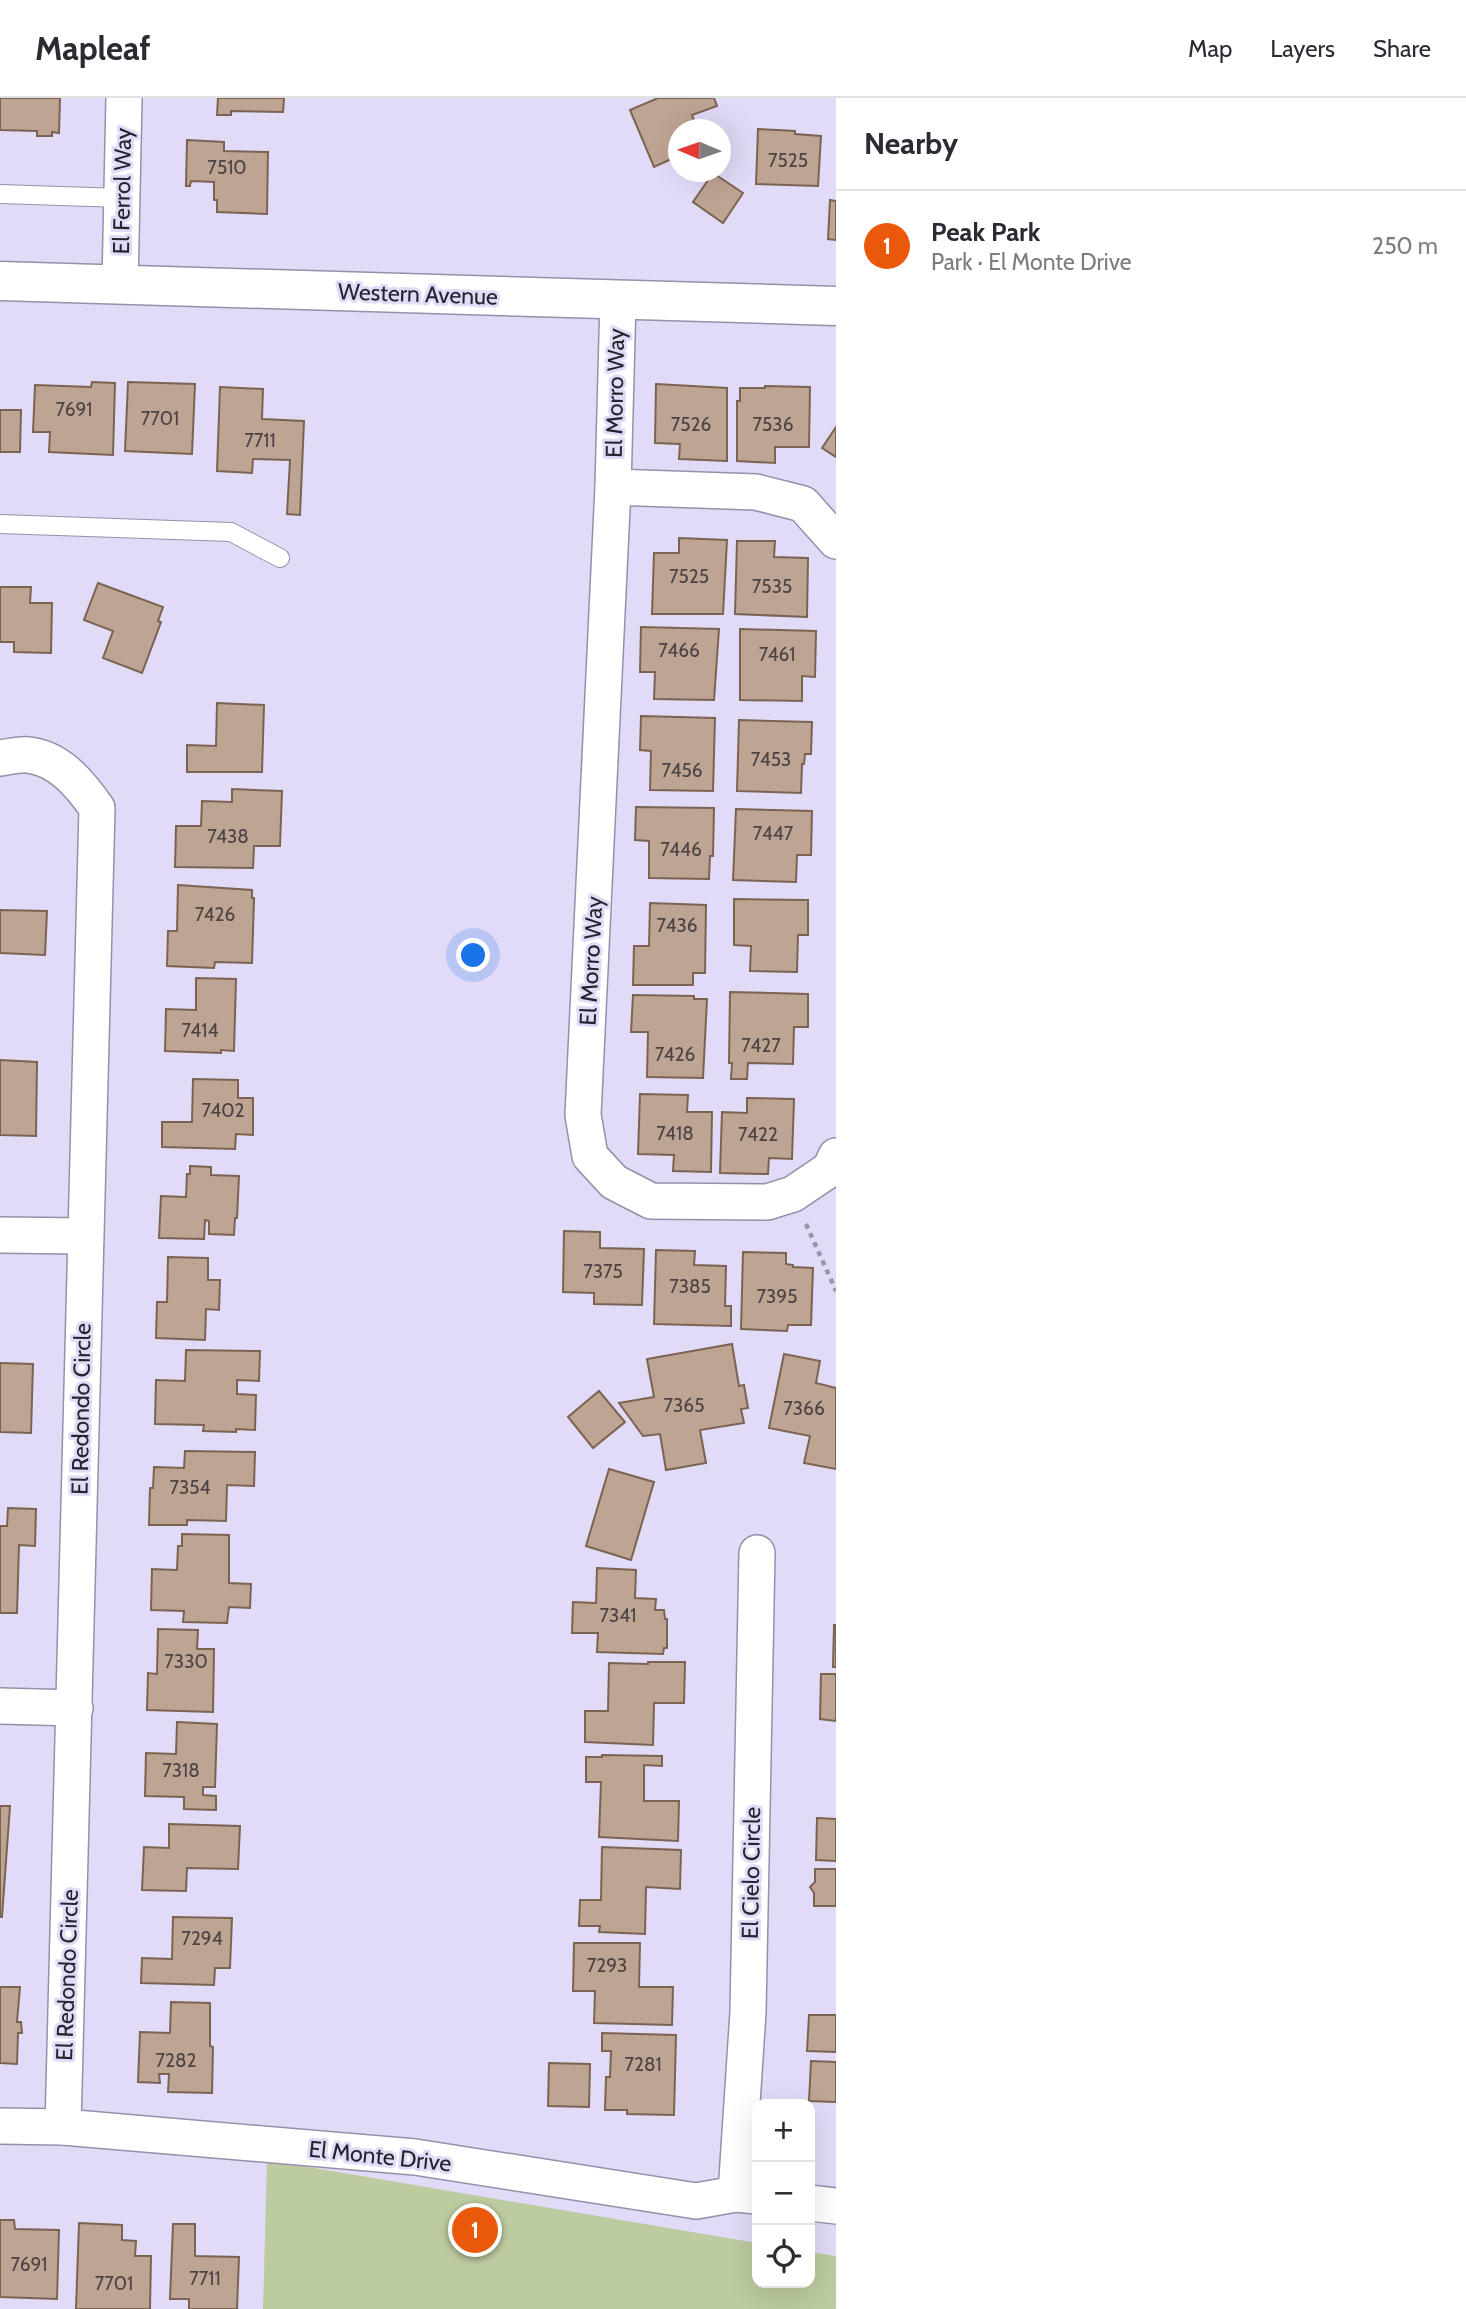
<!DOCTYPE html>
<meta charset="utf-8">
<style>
body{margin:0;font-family:Cabin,sans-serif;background:#f2f2f3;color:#2b2b33}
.controls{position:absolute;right:21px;bottom:21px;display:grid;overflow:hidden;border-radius:14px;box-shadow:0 7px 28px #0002}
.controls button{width:63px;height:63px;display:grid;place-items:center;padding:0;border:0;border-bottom:2px solid #e1e1e2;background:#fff;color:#2b2b33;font:35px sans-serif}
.compass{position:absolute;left:668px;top:21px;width:63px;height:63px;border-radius:50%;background:#fff;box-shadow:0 7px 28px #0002;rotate:272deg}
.you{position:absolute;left:474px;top:858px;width:24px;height:24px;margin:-18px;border:5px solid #fff;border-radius:50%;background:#1a73e8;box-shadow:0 0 0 10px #1a73e833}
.badge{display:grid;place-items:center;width:46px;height:46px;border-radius:50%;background:#ea580c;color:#fff;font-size:23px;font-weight:700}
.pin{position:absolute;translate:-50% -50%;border:4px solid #fff;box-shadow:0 2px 7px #0006}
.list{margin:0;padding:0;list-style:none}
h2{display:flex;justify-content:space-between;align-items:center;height:91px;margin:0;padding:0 28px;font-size:30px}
h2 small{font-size:23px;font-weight:400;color:#7c7c81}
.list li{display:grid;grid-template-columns:46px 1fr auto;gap:21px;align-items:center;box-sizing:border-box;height:112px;padding:0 28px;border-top:2px solid #e1e1e2}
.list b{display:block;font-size:26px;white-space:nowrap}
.list p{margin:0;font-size:23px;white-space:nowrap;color:#7c7c81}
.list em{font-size:23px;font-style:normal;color:#7c7c81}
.icon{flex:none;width:38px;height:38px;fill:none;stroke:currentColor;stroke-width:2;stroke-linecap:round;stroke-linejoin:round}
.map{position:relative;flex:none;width:836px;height:2211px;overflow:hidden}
header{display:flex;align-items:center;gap:42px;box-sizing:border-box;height:98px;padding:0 35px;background:#fff;border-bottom:2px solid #e1e1e2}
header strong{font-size:33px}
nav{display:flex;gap:38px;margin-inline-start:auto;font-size:24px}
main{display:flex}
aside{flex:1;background:#fff}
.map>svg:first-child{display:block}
.green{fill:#bccba0}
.building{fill:#bea492;stroke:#7b6352;stroke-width:2}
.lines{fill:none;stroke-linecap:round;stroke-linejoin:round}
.service-casing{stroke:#978faa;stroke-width:20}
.minor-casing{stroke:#978faa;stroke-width:38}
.secondary-casing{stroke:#978faa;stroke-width:41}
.path{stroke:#9994a9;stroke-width:4.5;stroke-dasharray:5 5;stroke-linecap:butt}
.service{stroke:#fff;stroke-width:18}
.minor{stroke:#fff;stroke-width:35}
.secondary{stroke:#fff;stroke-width:38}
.labels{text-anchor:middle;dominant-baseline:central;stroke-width:6;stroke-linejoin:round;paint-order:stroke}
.number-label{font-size:19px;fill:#4c4346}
.street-label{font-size:23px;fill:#26232d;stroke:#e2dbf8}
</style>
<header>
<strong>Mapleaf</strong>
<nav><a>Map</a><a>Layers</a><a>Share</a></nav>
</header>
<main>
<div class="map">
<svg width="836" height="2211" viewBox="0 0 836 2211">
<rect width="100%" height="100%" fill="#e2dbf8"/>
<polygon class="green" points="267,2062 757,2145 757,2185 810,2185 810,2154 836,2158 836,2211 263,2211"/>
<g class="building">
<polygon points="0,0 60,0 59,35 52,34 52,38 37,38 37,33 0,32"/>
<polygon points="218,0 284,0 283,14 231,13 231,17 217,17"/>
<polygon points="658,0 714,0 717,8 692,17 697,30 678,32 678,58 654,69 630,12"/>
<polygon points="758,31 795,33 795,36 821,38 818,88 756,86"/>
<polygon points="187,42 224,44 224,53 268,54 267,116 217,114 217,102 214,102 214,84 191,83 190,88 186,88"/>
<polygon points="713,75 743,95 723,125 693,104"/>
<polygon points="830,102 836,103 836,142 828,141"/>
<polygon points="92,284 115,285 113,357 49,354 50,334 33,334 35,287 91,289"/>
<polygon points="128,284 195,286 192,356 125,353"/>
<polygon points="656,286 727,290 727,363 679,361 680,346 655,345"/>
<polygon points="765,288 810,289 809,349 775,349 775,365 737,363 737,303 740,303 740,290 765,290"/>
<polygon points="220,289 263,291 262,321 304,323 300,417 287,416 290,362 253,361 252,375 217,373"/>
<polygon points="0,312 21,312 20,354 0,354"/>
<polygon points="836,329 836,359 822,350"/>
<polygon points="679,440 727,442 723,516 652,516 654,455 679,455"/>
<polygon points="737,443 775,443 774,459 808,460 807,519 735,516"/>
<polygon points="98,485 163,509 158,523 161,524 142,575 103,560 113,533 84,522"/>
<polygon points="0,489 31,489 30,505 52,505 51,555 14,554 14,544 0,544"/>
<polygon points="641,529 719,531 714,602 654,601 655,574 640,574"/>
<polygon points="740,531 816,533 815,579 802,578 802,603 740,602"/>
<polygon points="217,605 264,607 262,674 187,674 187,647 216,648"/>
<polygon points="641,618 715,620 713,693 650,692 651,653 640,652"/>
<polygon points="739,622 812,624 811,656 805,656 804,666 802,666 801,695 737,693"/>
<polygon points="232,691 282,693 280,748 254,748 253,770 175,769 176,728 201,728 202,703 232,704"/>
<polygon points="636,709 714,710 713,758 710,758 709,781 649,780 649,743 635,742"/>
<polygon points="736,711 812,713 811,757 797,757 796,784 733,782"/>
<polygon points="178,787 252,792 252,800 254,800 252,865 215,864 214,870 167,868 168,833 177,833"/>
<polygon points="734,801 808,802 808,837 798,837 797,874 750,873 751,848 734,847"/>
<polygon points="650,805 706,807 705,875 693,875 693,887 633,887 634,848 649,848"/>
<polygon points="0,812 47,813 45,857 0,855"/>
<polygon points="196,880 236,881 234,953 221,952 221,955 165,953 166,911 196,912"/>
<polygon points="730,894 808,896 808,929 794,929 793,966 748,965 747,981 731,981 732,965 729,965"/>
<polygon points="633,897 694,898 694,901 707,901 703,980 647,979 648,934 631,934"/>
<polygon points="0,962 37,964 36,1038 0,1037"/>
<polygon points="193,981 238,982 238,1000 253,1000 253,1037 236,1036 235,1051 162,1049 162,1024 192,1024"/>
<polygon points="640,996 688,997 687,1014 712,1014 711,1074 673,1073 674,1057 638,1056"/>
<polygon points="747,1000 794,1001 792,1061 769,1060 768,1076 720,1075 722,1014 747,1015"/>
<polygon points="190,1068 211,1069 211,1077 239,1078 237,1120 235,1120 234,1137 209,1136 209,1123 205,1122 204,1141 159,1140 161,1098 186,1099 187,1076 190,1076"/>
<polygon points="564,1133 600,1134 600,1150 644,1151 642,1207 594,1206 594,1195 563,1194"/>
<polygon points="656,1152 695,1153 694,1167 726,1168 725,1208 731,1208 731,1228 654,1226"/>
<polygon points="743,1154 786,1155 786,1166 793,1167 793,1169 813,1170 811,1227 788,1227 787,1233 741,1231"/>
<polygon points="168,1159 208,1160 208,1182 220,1182 219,1212 206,1211 205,1242 156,1240 157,1204 167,1204"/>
<polygon points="732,1246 739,1288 744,1287 748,1310 741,1311 744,1325 700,1332 706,1365 666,1372 660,1336 643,1338 619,1305 654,1299 647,1261"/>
<polygon points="186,1252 260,1253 259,1283 237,1282 237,1296 256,1297 255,1332 236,1331 236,1334 203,1333 204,1327 155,1326 156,1282 185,1283"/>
<polygon points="784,1256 820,1263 816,1285 836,1290 836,1371 804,1365 810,1338 769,1330"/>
<polygon points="0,1265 33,1266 31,1335 0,1334"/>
<polygon points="599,1293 625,1324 593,1350 568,1319"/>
<polygon points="185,1353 255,1354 254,1388 227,1387 226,1423 187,1422 187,1427 149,1427 150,1390 153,1390 154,1369 184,1370"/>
<polygon points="609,1371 654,1384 631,1462 586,1448"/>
<polygon points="8,1410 36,1411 35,1448 19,1447 17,1515 0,1515 0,1428 7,1428"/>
<polygon points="182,1436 229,1437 229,1485 251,1486 250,1510 229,1509 227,1525 183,1524 184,1513 151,1512 152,1471 177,1472 178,1448 182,1448"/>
<polygon points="597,1470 636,1472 635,1500 656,1501 655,1512 664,1512 665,1521 667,1521 667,1550 664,1550 663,1556 597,1554 598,1535 572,1535 573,1504 596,1505"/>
<polygon points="834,1527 836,1527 836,1569 833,1569"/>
<polygon points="158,1531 198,1532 197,1551 214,1551 213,1614 147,1612 148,1575 157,1576"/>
<polygon points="648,1564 685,1564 684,1605 654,1605 653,1647 585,1644 585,1613 608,1613 609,1565 648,1566"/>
<polygon points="821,1576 836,1576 836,1623 820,1621"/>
<polygon points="177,1624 217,1626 215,1689 203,1689 203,1697 216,1698 216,1712 184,1711 184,1699 145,1698 146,1655 176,1656"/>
<polygon points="602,1657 662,1658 662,1668 644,1667 644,1703 679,1703 678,1743 599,1739 601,1684 586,1684 586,1659 602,1659"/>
<polygon points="0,1708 10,1708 2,1819 0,1819"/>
<polygon points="817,1720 836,1721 836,1763 816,1762"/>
<polygon points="169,1726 240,1728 238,1771 187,1770 186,1793 142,1792 144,1749 169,1750"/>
<polygon points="602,1749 681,1752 680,1791 646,1789 645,1836 599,1834 600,1828 579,1828 580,1802 601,1802"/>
<polygon points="815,1771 836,1771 836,1808 814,1808 814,1795 810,1789 815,1784"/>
<polygon points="173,1819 232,1820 230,1870 215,1870 214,1887 141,1885 142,1860 172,1861"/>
<polygon points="574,1845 640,1845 639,1889 673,1889 672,1927 594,1925 595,1893 573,1893"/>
<polygon points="0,1889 20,1889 17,1924 21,1924 22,1935 18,1935 17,1966 0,1965"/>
<polygon points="171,1904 210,1905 210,1948 213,1949 212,1995 168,1994 169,1976 159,1976 160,1985 138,1984 140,1934 170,1935"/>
<polygon points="809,1917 836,1917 836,1954 807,1953"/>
<polygon points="602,1935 676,1937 674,2017 627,2016 627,2012 605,2012 606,1979 610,1979 611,1953 602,1953"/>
<polygon points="811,1963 836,1964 836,2004 809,2003"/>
<polygon points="549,1965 590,1966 589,2009 548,2008"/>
<polygon points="0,2122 14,2122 15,2131 59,2132 57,2201 0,2199"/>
<polygon points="79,2125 122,2127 122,2142 136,2143 135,2158 151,2158 150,2211 76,2211"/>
<polygon points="173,2126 195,2126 195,2158 239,2159 237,2211 189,2211 189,2201 170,2201"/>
</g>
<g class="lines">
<defs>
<g id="service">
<polyline points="0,96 122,100"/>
<polyline points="0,426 231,434 280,460"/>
</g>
<g id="minor">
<polyline points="120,187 124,0"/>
<polyline points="613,389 618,201"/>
<polyline points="836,443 803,406 756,394 613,389 583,1017 590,1058 614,1084 651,1103 767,1104 793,1096 830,1071 836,1058"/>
<path d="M0,660c9,-1 19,-4 28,-3 31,3 52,29 69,53 -14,439 -21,879 -34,1319"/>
<polyline points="0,1137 84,1138"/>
<polyline points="0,1608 75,1610"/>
<polyline points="0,2028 63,2029 415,2059 696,2103 736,2096 757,2098"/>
<polyline points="736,2096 748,1914 757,1455"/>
<polyline points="810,2105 836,2108"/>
</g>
<polyline id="secondary" points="0,183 836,208"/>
</defs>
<use href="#service" class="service-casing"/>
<use href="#minor" class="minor-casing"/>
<use href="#secondary" class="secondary-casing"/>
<polyline class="path" points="806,1126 836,1193"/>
<use href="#service" class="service"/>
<use href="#minor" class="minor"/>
<use href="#secondary" class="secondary"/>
</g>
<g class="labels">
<g class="number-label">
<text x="788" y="62">7525</text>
<text x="227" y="69">7510</text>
<text x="74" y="311">7691</text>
<text x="160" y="320">7701</text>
<text x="691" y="326">7526</text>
<text x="773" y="326">7536</text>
<text x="260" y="342">7711</text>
<text x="689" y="478">7525</text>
<text x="772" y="488">7535</text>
<text x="679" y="552">7466</text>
<text x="777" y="556">7461</text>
<text x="771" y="661">7453</text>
<text x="682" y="672">7456</text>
<text x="773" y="735">7447</text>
<text x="228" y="738">7438</text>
<text x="681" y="751">7446</text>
<text x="215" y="816">7426</text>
<text x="677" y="827">7436</text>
<text x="200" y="932">7414</text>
<text x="761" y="947">7427</text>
<text x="675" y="956">7426</text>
<text x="223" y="1012">7402</text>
<text x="675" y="1035">7418</text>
<text x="758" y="1036">7422</text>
<text x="603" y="1173">7375</text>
<text x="690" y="1188">7385</text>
<text x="777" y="1198">7395</text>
<text x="684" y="1307">7365</text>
<text x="804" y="1310">7366</text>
<text x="190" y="1389">7354</text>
<text x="618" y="1517">7341</text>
<text x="186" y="1563">7330</text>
<text x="181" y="1672">7318</text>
<text x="202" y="1840">7294</text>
<text x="607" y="1867">7293</text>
<text x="176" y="1962">7282</text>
<text x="643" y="1966">7281</text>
<text x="29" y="2166">7691</text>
<text x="205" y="2180">7711</text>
<text x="114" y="2185">7701</text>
</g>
<g class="street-label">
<text transform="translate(122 93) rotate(-89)">El Ferrol Way</text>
<text transform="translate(418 196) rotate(2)">Western Avenue</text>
<text transform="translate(615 295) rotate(-89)">El Morro Way</text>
<text transform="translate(591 863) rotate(-87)">El Morro Way</text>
<text transform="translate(81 1311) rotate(-89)">El Redondo Circle</text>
<text transform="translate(751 1775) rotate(-89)">El Cielo Circle</text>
<text transform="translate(67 1877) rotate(-88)">El Redondo Circle</text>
<text transform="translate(380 2058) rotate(6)">El Monte Drive</text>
</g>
</g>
</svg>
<div class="controls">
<button>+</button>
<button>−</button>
<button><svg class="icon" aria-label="locate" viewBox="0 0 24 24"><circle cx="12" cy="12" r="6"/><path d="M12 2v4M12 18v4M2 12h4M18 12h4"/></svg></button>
</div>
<svg class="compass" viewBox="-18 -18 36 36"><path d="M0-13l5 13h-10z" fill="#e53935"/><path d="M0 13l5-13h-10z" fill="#7c7c81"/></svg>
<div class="you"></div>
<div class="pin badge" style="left:475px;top:2132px">1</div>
</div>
<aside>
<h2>Nearby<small></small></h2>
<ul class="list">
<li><span class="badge">1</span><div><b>Peak Park</b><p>Park · El Monte Drive</p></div><em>250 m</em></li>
</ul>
</aside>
</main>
